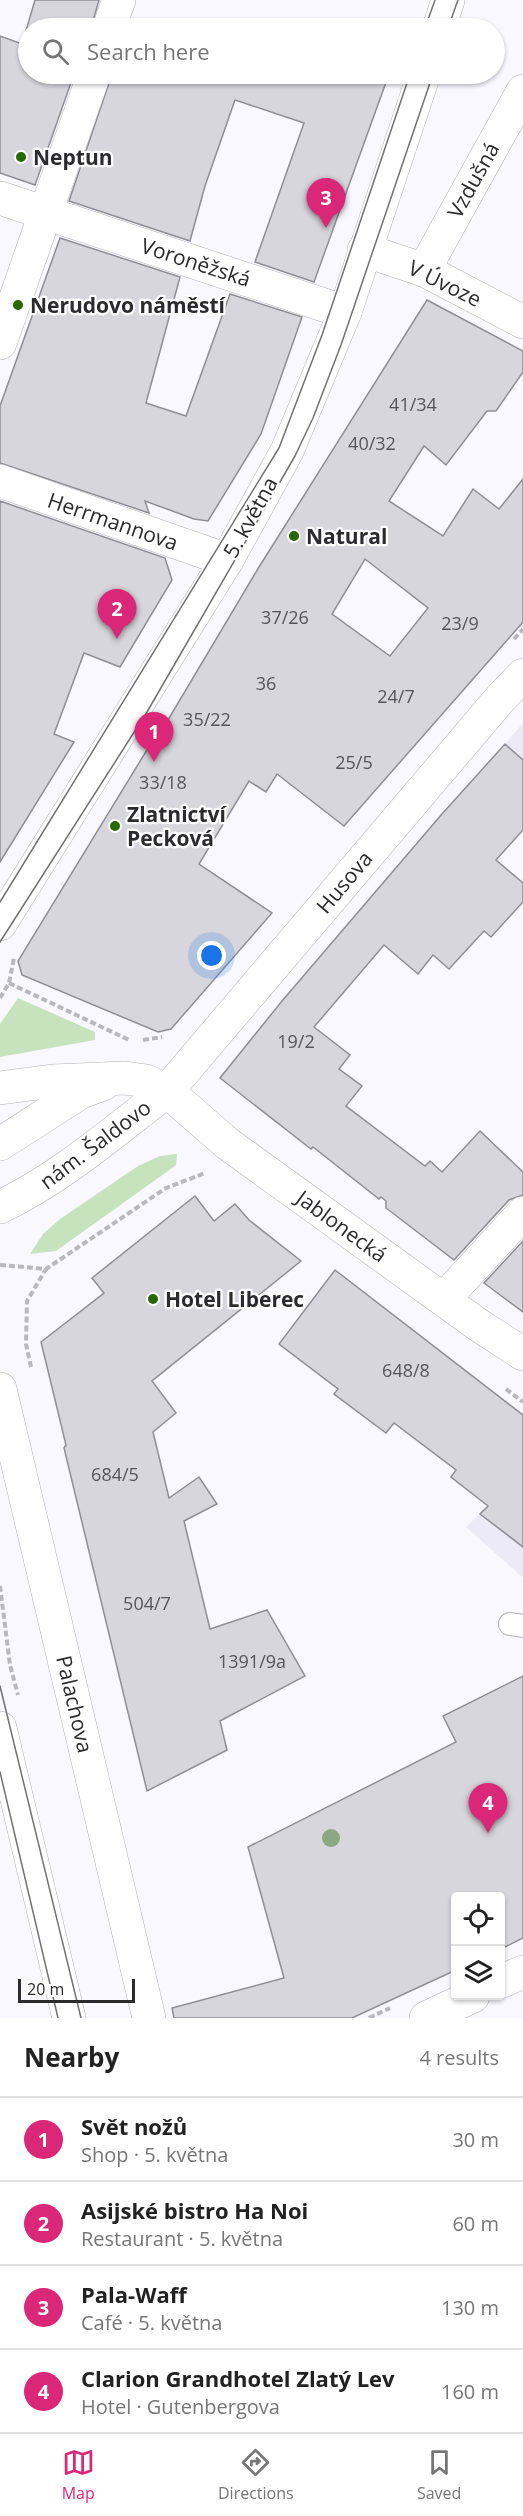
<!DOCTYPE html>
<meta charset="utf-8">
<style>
body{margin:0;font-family:"Open Sans",sans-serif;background:#f2f2f2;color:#222}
.controls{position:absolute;right:18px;bottom:18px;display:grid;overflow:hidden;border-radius:6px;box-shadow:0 2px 4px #0004}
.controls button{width:54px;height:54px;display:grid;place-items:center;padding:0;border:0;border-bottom:2px solid #e0e0e0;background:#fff;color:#222;font:30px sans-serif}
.scale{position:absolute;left:18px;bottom:15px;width:117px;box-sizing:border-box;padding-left:6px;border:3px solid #2b2a2d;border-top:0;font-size:16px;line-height:21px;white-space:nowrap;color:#2b2a2d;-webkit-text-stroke:4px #fff;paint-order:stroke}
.you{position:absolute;left:212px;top:956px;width:21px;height:21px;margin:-15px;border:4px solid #fff;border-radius:50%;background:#1a73e8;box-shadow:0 0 0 9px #1a73e833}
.badge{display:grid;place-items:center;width:39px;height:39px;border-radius:50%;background:#db2777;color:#fff;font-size:20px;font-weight:700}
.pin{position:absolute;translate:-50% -50px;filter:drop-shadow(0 2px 3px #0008)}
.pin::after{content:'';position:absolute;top:32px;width:21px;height:18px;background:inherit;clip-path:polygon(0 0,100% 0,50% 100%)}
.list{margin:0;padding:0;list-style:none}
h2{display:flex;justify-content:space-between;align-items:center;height:78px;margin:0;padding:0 24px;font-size:26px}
h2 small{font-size:20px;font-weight:400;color:#767676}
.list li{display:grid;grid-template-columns:39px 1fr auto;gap:18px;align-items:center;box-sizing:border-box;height:84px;padding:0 24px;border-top:2px solid #e0e0e0}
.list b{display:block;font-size:22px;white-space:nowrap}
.list p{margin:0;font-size:20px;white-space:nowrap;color:#767676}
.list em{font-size:20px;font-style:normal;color:#767676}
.icon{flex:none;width:33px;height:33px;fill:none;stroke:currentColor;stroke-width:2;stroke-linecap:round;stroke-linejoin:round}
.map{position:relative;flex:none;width:523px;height:2018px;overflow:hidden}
.search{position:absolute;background:#fff;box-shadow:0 2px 4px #0004;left:18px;right:18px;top:18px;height:66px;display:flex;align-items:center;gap:15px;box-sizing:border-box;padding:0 21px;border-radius:33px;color:#767676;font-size:22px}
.sheet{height:414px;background:#fff}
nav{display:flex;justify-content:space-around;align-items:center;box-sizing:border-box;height:84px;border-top:2px solid #e0e0e0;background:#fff;font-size:16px;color:#767676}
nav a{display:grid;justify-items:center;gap:3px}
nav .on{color:#db2777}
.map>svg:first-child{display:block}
.built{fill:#edeaf8}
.green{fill:#c7e3be}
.building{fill:#d8d6dd;stroke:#8f8e94;stroke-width:1.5;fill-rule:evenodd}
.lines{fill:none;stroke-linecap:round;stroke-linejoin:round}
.service-casing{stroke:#b3b2b8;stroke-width:24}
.minor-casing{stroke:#b3b2b8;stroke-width:34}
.tertiary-casing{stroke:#b3b2b8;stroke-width:34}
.secondary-casing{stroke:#b3b2b8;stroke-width:34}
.path{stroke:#b9b8bd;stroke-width:4;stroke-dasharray:6 3;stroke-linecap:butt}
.service{stroke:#fff;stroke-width:22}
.minor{stroke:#fff;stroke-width:33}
.tertiary{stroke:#fff;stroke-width:33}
.secondary{stroke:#fff;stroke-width:33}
.tram{stroke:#727175;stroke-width:1.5}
.tree{fill:#8ca883}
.poi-dot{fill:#256900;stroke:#fff;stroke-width:2}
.labels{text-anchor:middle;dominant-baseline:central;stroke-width:4.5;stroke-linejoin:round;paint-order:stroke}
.number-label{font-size:18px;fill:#565559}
.poi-label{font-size:21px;font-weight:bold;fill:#2b2a2d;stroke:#fff;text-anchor:start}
.street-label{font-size:21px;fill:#2b2a2d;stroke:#fff}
</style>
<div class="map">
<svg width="523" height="2018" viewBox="0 0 523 2018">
<rect width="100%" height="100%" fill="#f9f8ff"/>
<g class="built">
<polygon points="523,723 523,762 505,744"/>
<polygon points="523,1481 523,1578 466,1527 488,1506"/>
</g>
<g class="green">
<polygon points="18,998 95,1032 95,1040 0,1057 0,1024"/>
<polygon points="177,1154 176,1165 168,1171 56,1251 30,1254 43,1234 60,1219 138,1166 160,1156"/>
</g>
<g class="building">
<polygon points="35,0 99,0 91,28 28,28 28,74 74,74 35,185 0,173 0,36 22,44"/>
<polygon points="112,74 389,74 314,282 255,262 304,123 235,100 205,186 190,241 69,201"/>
<polygon points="60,238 180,277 146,403 186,416 230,294 302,317 261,434 208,521 194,519 145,501 149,513 0,463 0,406"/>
<path d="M427,300l96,51v21l-27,39h-9l-41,54 -22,-19 -35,55 54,35 30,-47 26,20 24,-30v143l-179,204 -67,-52 -11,18 -17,-11 -50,83 73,49 -101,116 -13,3 -136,-57 -4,-14 135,-221 9,-10 97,-163zM365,559l63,49 -38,48 -58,-42z"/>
<polygon points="0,501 165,558 172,580 120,667 84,653 54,734 74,742 0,862"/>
<polygon points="505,744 523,760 523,830 496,860 523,883 523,902 491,937 484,931 449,969 433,955 418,974 384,945 314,1027 350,1055 339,1069 362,1086 346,1106 425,1166 430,1161 442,1172 480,1131 523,1172 523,1195 509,1200 454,1260 386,1208 386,1201 381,1197 379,1199 313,1147 311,1149 220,1078 282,1001 442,814"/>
<polygon points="195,1196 214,1221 235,1204 249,1220 301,1261 152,1381 176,1413 153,1432 169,1498 199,1477 217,1504 184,1521 210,1629 267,1610 305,1676 220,1721 227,1750 147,1791 64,1448 66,1445 41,1342 104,1293 92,1278"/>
<polygon points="523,1241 523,1312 484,1283"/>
<polygon points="335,1270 523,1415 523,1547 480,1514 488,1506 451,1477 456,1470 394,1423 386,1433 334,1394 338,1389 279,1344"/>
<polygon points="523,1676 523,1938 501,1949 501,1896 456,1896 456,1970 352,2018 174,2018 172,2008 284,1978 248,1847 456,1742 443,1716"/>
</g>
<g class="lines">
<defs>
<polyline id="service" points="510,1624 523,1626"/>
<g id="minor">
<polyline points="109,28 119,0"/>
<polyline points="439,28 448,0"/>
<polyline points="0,198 345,312"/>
<polyline points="364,250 424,270 523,322"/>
<polyline points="424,270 523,91"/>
<polyline points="0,343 94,74"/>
<polyline points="0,481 227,560"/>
<polyline points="0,924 227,560 287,451 345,312 424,74"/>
<polyline points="444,1299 523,1213"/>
<polyline points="0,1728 69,2018"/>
<polyline points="500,1982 523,1972"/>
<polyline points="426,2018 473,1996"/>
</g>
<g id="tertiary">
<polyline points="167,1091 500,699 523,675"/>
<polyline points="0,1389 149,2018"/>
</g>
<g id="secondary">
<polyline points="0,1088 53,1081 125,1078 146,1081 167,1091 228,1144 477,1324 523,1354"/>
<polyline points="0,1144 81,1092 103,1084"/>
<path d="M0,1207c61,-29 113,-75 167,-116"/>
</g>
</defs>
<use href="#service" class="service-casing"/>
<use href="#minor" class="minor-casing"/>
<use href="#tertiary" class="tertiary-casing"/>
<use href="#secondary" class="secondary-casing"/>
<g class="path">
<polyline points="514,639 523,629"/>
<polyline points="9,983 129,1040"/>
<polyline points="0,998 9,983 14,958"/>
<polyline points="143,1040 162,1037"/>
<polyline points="0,1265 46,1269 166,1188 205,1173"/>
<polyline points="31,1367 26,1344 27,1301 46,1269"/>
<polyline points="506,1389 523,1402"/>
<polyline points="0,1586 10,1665 18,1695"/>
<polyline points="369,2018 390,2008"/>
</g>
<use href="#service" class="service"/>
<use href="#minor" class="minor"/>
<use href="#tertiary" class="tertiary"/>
<use href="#secondary" class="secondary"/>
<g class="tram">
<polyline points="425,28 435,0"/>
<polyline points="448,28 458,0"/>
<polyline points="0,902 279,448 322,335 410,74"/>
<polyline points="0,942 147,712 295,456 313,418 341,345 433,74"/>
<polyline points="0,1686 81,2018"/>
<polyline points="0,1772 58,2018"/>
</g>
</g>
<circle class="tree" cx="331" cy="1838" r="9"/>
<g class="poi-dot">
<circle cx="21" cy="157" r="6"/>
<circle cx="18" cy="305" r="6"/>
<circle cx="294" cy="536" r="6"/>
<circle cx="115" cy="826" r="6"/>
<circle cx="153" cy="1299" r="6"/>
</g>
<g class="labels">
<g class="number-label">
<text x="413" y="404">41/34</text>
<text x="372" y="443">40/32</text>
<text x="285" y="617">37/26</text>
<text x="460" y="623">23/9</text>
<text x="266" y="683">36</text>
<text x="396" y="696">24/7</text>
<text x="207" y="719">35/22</text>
<text x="354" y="762">25/5</text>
<text x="163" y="782">33/18</text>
<text x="296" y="1041">19/2</text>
<text x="406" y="1370">648/8</text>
<text x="115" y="1474">684/5</text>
<text x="147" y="1603">504/7</text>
<text x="252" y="1661">1391/9a</text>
</g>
<g class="poi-label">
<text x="33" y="157">Neptun</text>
<text x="30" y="305">Nerudovo náměstí</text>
<text x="306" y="536">Natural</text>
<text x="127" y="814">Zlatnictví<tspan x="127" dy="24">Pecková</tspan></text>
<text x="165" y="1299">Hotel Liberec</text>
</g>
<g class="street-label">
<text transform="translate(473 180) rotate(-61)">Vzdušná</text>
<text transform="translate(196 262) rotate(18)">Voroněžská</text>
<text transform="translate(445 283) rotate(26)">V Úvoze</text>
<text transform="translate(250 517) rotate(-61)">5. května</text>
<text transform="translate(113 521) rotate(19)">Herrmannova</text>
<text transform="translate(344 882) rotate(-50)">Husova</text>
<text transform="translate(95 1144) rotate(-37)">nám. Šaldovo</text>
<text transform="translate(342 1226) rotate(36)">Jablonecká</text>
<text transform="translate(75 1704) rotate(77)">Palachova</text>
</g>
</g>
</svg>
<div class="controls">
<button><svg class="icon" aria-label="locate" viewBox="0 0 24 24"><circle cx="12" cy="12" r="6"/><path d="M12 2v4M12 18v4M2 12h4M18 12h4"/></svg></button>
<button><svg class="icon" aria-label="layers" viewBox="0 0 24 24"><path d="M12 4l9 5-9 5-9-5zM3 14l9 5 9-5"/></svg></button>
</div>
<div class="scale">20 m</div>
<div class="you"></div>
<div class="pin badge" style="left:154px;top:762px">1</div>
<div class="pin badge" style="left:117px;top:639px">2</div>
<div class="pin badge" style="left:326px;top:228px">3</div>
<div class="pin badge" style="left:488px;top:1833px">4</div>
<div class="search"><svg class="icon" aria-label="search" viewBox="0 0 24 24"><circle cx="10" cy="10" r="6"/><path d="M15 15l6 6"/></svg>Search here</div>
</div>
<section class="sheet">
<h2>Nearby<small>4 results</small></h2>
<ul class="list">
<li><span class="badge">1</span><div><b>Svět nožů</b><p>Shop · 5. května</p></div><em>30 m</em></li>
<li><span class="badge">2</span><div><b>Asijské bistro Ha Noi</b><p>Restaurant · 5. května</p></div><em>60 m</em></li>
<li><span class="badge">3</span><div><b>Pala-Waff</b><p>Café · 5. května</p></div><em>130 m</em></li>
<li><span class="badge">4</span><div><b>Clarion Grandhotel Zlatý Lev</b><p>Hotel · Gutenbergova</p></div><em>160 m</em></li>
</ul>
</section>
<nav>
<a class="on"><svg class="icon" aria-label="map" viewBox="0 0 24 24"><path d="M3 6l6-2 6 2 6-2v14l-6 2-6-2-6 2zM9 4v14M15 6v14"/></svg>Map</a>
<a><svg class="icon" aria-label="directions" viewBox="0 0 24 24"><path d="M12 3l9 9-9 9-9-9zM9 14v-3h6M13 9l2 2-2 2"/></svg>Directions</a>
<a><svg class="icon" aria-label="saved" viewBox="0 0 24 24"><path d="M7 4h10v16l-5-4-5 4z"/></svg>Saved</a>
</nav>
